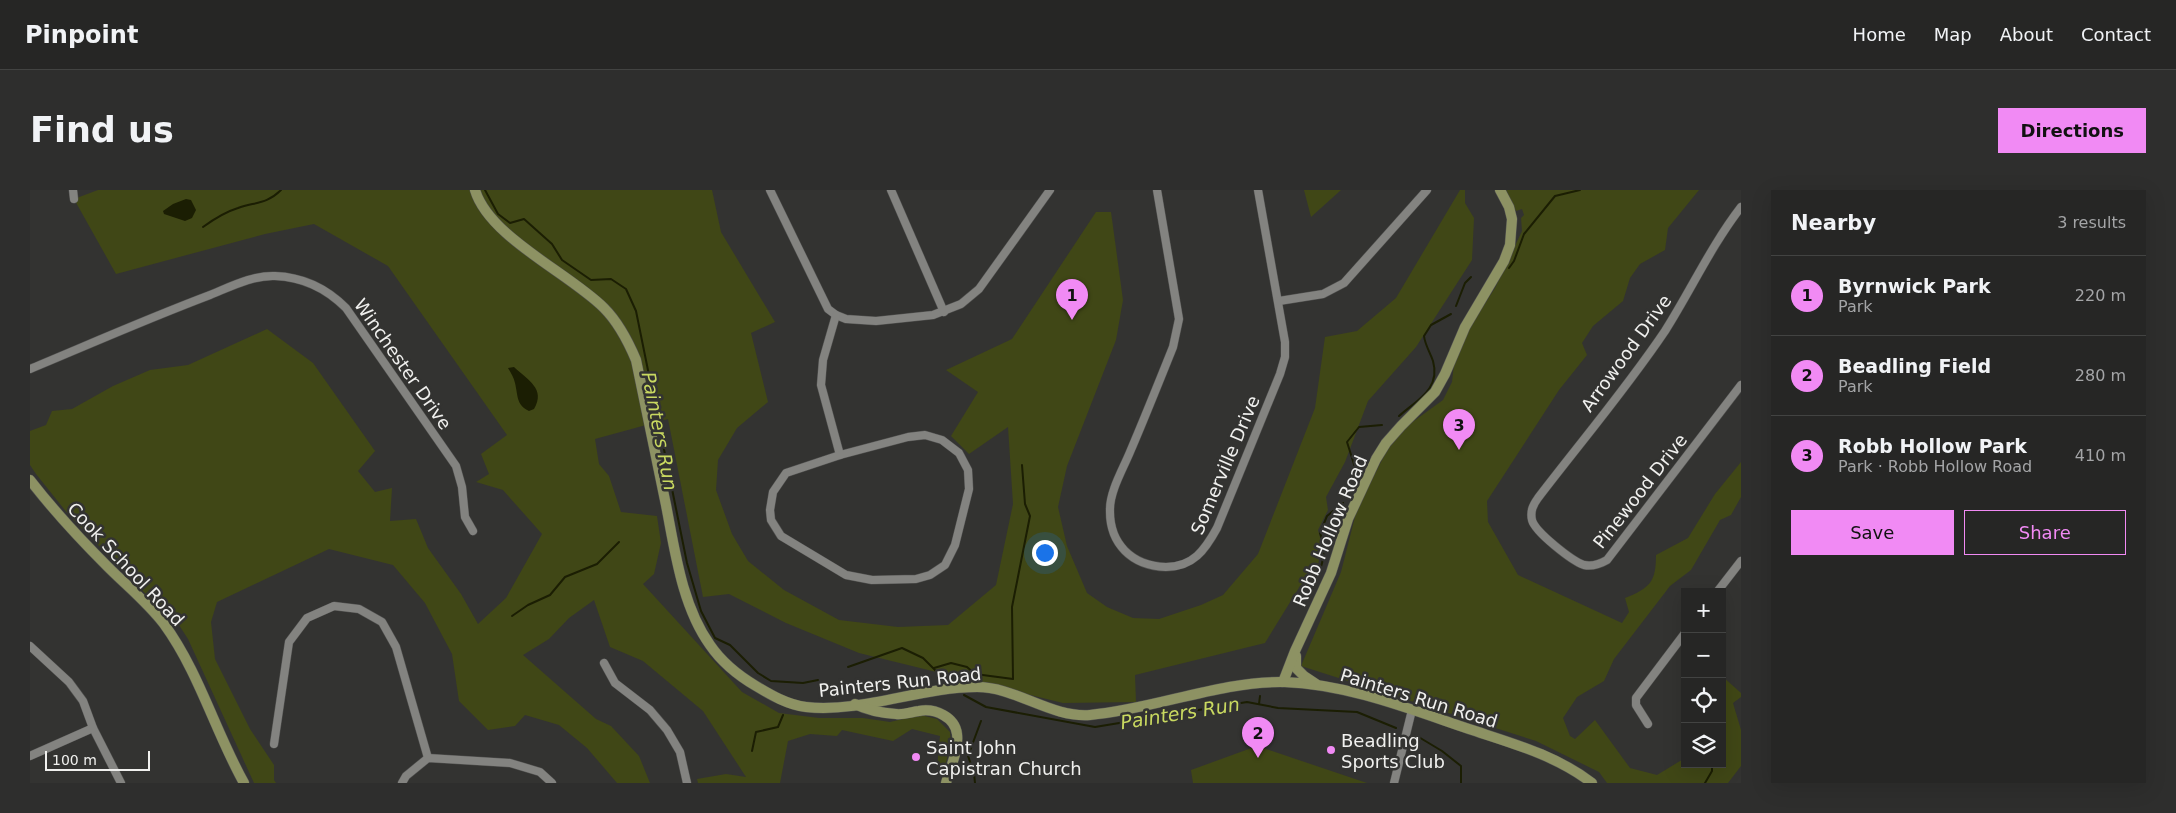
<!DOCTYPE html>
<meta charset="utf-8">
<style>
body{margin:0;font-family:"DejaVu Sans",sans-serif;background:#2e2e2d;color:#f1f3f6}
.controls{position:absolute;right:15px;bottom:15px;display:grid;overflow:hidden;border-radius:0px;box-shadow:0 5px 20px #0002}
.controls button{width:45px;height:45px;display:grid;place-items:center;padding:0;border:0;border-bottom:1px solid #424342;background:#262625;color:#f1f3f6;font:25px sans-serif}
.scale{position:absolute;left:15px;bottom:12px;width:105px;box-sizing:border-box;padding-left:5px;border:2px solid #f0f0ee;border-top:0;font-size:14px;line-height:18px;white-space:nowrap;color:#f0f0ee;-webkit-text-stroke:4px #333331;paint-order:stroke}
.you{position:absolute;left:1014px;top:362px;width:18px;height:18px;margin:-12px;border:4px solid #fff;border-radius:50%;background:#1a73e8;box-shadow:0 0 0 8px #1a73e833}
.badge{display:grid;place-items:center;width:32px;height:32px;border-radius:50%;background:#f18af4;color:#111;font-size:16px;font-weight:700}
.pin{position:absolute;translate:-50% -41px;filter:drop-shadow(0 1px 2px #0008)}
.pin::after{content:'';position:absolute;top:26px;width:18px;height:15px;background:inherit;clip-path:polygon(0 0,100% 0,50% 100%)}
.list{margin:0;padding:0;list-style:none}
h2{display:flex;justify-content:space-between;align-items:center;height:65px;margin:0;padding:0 20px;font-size:21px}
h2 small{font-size:16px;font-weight:400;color:#a4a5a7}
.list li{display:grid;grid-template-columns:32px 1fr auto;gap:15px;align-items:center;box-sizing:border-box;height:80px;padding:0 20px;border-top:1px solid #424342}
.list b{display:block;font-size:19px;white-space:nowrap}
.list p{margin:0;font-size:16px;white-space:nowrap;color:#a4a5a7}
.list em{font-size:16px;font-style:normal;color:#a4a5a7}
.actions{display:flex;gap:10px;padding:15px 20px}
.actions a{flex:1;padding:11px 0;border:1px solid #f18af4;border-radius:0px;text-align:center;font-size:18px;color:#f18af4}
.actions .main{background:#f18af4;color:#111}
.icon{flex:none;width:28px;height:28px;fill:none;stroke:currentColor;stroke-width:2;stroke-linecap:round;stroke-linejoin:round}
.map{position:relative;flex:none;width:1711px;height:593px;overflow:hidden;border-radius:0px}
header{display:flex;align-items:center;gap:30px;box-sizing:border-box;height:70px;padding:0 25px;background:#262625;border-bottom:1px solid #424342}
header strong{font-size:24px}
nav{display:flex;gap:28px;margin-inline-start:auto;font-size:18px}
.intro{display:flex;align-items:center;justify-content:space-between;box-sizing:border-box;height:120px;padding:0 30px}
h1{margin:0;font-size:35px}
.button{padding:12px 22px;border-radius:0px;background:#f18af4;color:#111;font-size:18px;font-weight:700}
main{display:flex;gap:30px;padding:0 30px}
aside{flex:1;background:#262625;border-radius:0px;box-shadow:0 5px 20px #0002}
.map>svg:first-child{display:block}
.green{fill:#404716}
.water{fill:#1b1e03}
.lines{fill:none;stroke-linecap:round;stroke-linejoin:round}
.stream{stroke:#1b1e03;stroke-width:2}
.street-casing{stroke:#525250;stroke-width:9}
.secondary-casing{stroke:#525250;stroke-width:11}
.street{stroke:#838380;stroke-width:8}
.secondary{stroke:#8d9263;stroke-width:10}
.poi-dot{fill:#f18af4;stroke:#333331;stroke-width:2}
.labels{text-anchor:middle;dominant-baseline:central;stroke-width:5;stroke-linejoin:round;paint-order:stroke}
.street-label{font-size:18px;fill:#f0f0ee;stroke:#333331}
.poi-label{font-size:18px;fill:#f0f0ee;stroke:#333331;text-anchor:start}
.water-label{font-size:19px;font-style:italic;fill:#c9d960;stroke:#333331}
</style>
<header>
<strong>Pinpoint</strong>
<nav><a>Home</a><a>Map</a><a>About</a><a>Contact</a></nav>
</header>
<div class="intro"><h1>Find us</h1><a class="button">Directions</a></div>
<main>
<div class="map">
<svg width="1711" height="593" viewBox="0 0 1711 593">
<rect width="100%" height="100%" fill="#333331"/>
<g class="green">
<polygon points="68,0 682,0 691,42 745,132 721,143 738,212 707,238 688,270 686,300 702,344 718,371 754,400 809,430 868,437 918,435 966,395 983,314 978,237 939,264 921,246 948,202 916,180 982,149 1066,22 1081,22 1093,110 1086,150 1037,276 1028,317 1037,356 1057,403 1077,417 1103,428 1129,429 1171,415 1193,405 1228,364 1285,218 1295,147 1327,141 1366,108 1430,0 1435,0 1435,13 1444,28 1442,70 1386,157 1338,211 1315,272 1296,307 1298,320 1288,340 1292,355 1287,380 1270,396 1235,453 1105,485 1106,512 1033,513 829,463 756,433 699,404 673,407 638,229 565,249 569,274 579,286 591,322 627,326 631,353 624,384 613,394 712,502 749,523 789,528 833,528 860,532 890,525 907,529 920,542 921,553 914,580 907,578 910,546 882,539 863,551 812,540 807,546 780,544 758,551 750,593 668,593 667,589 696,584 716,587 673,521 613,471 580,457 564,410 539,428 519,449 493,465 566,529 581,536 609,566 620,593 587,593 557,558 529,535 495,525 485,536 458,540 429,511 422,464 395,413 363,375 299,359 187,412 181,432 185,469 220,539 244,575 244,590 246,593 224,593 158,449 147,432 144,433 38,324 6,284 0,275 0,241 16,235 22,221 42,219 83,196 120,180 158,175 237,139 283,173 345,261 328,281 345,302 362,298 360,331 386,329 398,358 431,404 448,434 476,408 512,344 473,300 446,292 459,284 451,264 477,245 358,76 284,34 235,44 86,84 44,9"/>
<polygon points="1274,0 1311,0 1281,27"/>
<path d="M1476,0h193l-31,38 -3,22 -25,14 -10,14 -7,23 -30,25 -11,17 5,12 -28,35 -72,111 1,21 30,53 104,48 7,-11 -4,-14c25,-10 31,-16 31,-43l32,-17 27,-44 26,-32v35l-10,18 -11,5 -29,50 -21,16 -56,73 -10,22 -27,16 -14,21 7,18 5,3 20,-19 35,48 27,7 28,-17v6h37v-88l19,17v4l-8,6 8,27v36l-13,17h-121l-8,-11 -63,-31 -235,-75 40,-94 16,-63 30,-59 20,-24 36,-26 9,-18 2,-18 15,-36 26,-40 27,-57 -1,-13 3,-3 -2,-6 -6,2z"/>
<polygon points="1227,556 1337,593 1163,593 1161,580"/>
</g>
<g class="water">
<polygon points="156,9 161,10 166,20 162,28 155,31 134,24 133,21 143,14"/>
<path d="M484,177c14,13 32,22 20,42l-5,2c-13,-6 -11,-16 -14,-28 -1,-5 -4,-10 -7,-15z"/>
</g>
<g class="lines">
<g class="stream">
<polyline points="455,0 468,24 480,33 494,29 522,54 532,70 561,90 581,89 596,99 606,121 657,373 671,421 685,448 700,455 728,483 741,491 773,493 788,490"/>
<path d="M173,37c11,-8 22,-15 35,-19 17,-6 29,-4 43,-18"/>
<polyline points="1479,78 1484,71 1494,44 1525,6 1550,0"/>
<polyline points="1426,116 1435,93 1441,87"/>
<path d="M1369,226c18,-16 42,-27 34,-55 -3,-9 -8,-16 -9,-25l7,-11 20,-11"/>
<polyline points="1329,290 1317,252 1329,237 1352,235"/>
<path d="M1280,404c9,-20 19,-39 10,-61l7,-17 16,-13"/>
<polyline points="482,426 498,415 520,405 535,387 567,374 589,352"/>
<polyline points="818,477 872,458 893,468 915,490"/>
<polyline points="904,478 921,473 937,477 945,484 983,489 982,417 1000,326 995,314 992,275"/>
<polyline points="934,505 956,517 1065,537 1217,512 1248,518 1327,522 1366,538"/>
<polyline points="1229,514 1230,506"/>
<polyline points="1387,546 1412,561 1431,576 1431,593"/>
<polyline points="722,561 726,542 748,537 753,525"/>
<polyline points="945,593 944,583 938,566 951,531"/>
<polyline points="1675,593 1682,581 1682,574"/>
</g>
<defs>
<g id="street">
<polyline points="43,0 44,9"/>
<polyline points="740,0 798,119 806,125 816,129 846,131 903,125 931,114 949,99 1020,0"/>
<polyline points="861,0 914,122"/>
<path d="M1127,0l22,129 -6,28c-14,35 -28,70 -43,105 -7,17 -20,39 -20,57 -1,35 22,57 56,58 27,0 39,-17 51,-39l63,-154 5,-17v-15l-27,-152"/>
<path d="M1711,17c-30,39 -50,83 -76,124 -39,58 -85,112 -127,167 -5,7 -8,13 -6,22 3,12 40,41 52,45 9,2 16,-1 23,-5l134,-175"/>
<polyline points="1249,111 1293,104 1314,93 1397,0"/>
<polyline points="806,125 793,170 791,195 810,265"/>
<path d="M0,179c60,-25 119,-51 180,-74 20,-8 43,-20 65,-19 28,1 51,12 71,32l110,158 6,21 3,30 8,14"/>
<polygon points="895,245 912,250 929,263 938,280 939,299 925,355 915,375 900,385 886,389 842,390 816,385 751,346 741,330 740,320 743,302 756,283 810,265 878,247"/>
<polyline points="1687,402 1711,371"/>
<polyline points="0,456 39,492 53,511 63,538 91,593"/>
<polyline points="574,473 585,493 620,520 637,540 650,562 657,593"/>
<polyline points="1618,534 1606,515 1606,508 1655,443"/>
<polyline points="244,554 259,452 277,428 304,416 329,419 352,432 366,457 398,568"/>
<polyline points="0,566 63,538"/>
<polyline points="372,593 376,586 398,568 480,573 510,582 522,593"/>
<polyline points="1364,593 1382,520"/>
</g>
<g id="secondary">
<path d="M445,0c14,47 94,83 129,118 15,15 24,33 32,52 10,49 20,97 30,145 9,46 16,101 44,140 11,16 29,31 46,41 15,9 32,19 50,21 57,6 114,-20 171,-20 39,0 74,31 113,28 65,-6 130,-34 194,-33 63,2 126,27 185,47 42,14 87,26 123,54"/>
<path d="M0,290c24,31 50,59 78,87 19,19 40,36 56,57 35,48 51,107 80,159"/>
<polyline points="1266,466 1266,478 1274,486 1286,494"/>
<polyline points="1253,492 1265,461 1301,383 1318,329 1346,269 1356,253 1371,236 1405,202 1415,184 1435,137 1474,71 1480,55 1482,29 1479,17 1470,0"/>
<path d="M825,514c14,7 26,9 41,10 8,1 15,-2 23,-3 16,-3 36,6 38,23 2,15 -7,35 -11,49"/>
</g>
</defs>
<use href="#street" class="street-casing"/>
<use href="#secondary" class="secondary-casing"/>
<use href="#street" class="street"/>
<use href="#secondary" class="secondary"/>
</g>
<g class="poi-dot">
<circle cx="1301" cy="560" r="5"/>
<circle cx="886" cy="567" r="5"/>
</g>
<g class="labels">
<g class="street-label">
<text transform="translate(1596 163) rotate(-54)">Arrowood Drive</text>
<text transform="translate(373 174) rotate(55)">Winchester Drive</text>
<text transform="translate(1195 275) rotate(-67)">Somerville Drive</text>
<text transform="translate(1610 301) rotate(-52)">Pinewood Drive</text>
<text transform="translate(1300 341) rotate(-67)">Robb Hollow Road</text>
<text transform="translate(96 374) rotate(47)">Cook School Road</text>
<text transform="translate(870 492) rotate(-6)">Painters Run Road</text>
<text transform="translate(1389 508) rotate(17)">Painters Run Road</text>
</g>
<g class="poi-label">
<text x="1311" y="550">Beadling<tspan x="1311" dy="21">Sports Club</tspan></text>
<text x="896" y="557">Saint John<tspan x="896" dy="21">Capistran Church</tspan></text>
</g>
<g class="water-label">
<text transform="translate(630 241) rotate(79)">Painters Run</text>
<text transform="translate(1150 523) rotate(-9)">Painters Run</text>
</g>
</g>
</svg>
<div class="controls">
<button>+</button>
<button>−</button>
<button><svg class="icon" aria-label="locate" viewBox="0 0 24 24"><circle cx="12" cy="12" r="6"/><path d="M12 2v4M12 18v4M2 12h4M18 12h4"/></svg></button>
<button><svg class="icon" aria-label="layers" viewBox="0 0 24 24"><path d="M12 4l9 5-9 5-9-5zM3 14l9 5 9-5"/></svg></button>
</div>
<div class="scale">100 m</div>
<div class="you"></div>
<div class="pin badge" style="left:1042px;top:130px">1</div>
<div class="pin badge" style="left:1228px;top:568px">2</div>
<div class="pin badge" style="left:1429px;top:260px">3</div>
</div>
<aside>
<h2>Nearby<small>3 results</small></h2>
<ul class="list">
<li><span class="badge">1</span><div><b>Byrnwick Park</b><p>Park</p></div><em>220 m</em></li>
<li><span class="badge">2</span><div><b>Beadling Field</b><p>Park</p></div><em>280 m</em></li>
<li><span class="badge">3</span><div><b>Robb Hollow Park</b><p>Park · Robb Hollow Road</p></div><em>410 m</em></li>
</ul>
<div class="actions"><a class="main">Save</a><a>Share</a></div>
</aside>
</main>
